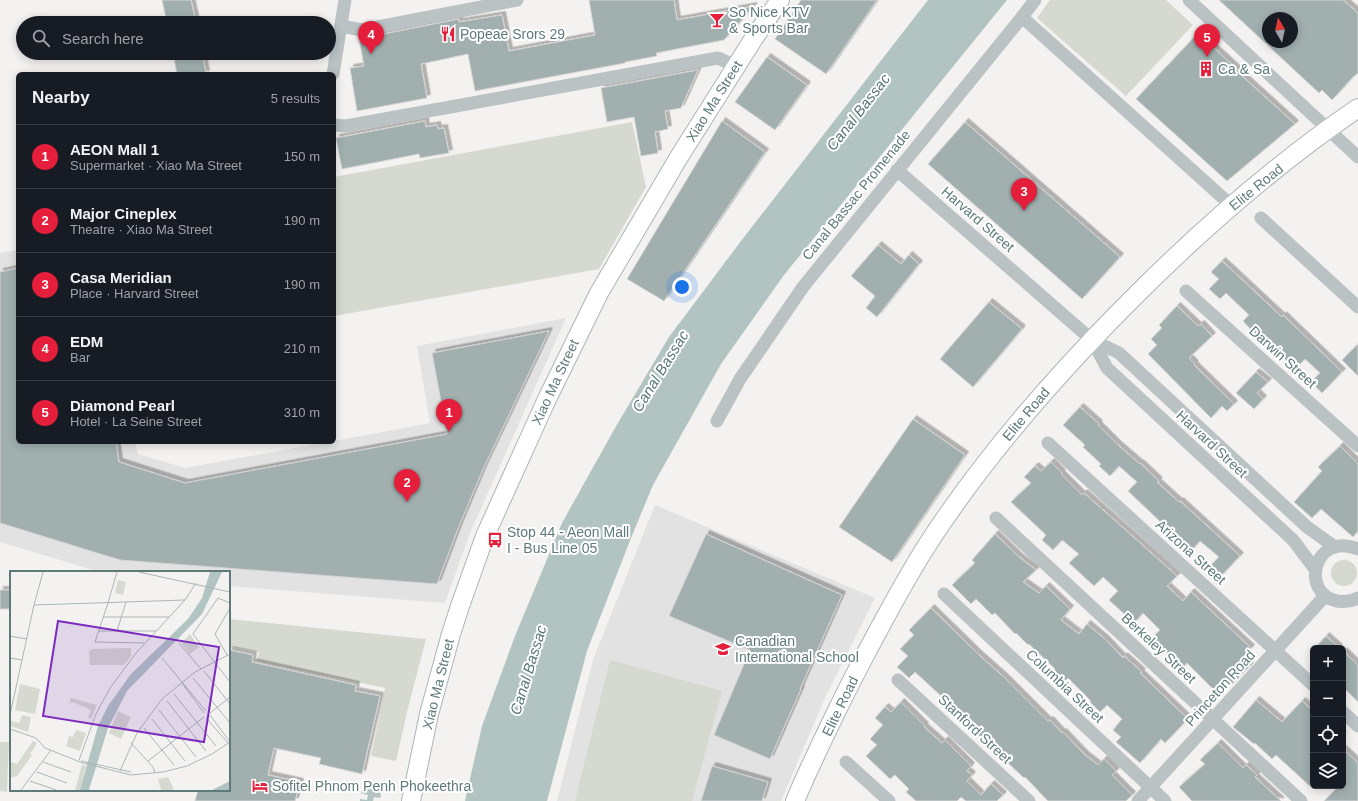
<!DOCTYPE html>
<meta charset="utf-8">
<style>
body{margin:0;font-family:Helvetica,sans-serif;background:#242831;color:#f1f3f6}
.controls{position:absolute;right:12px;bottom:12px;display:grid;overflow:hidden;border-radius:6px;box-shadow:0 2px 10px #0003}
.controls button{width:36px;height:36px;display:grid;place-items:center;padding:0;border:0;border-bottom:1px solid #363941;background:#171b24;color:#f1f3f6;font:20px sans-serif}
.compass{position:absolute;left:1262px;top:12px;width:36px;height:36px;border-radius:50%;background:#171b24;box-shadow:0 2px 10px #0003;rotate:351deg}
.you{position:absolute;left:682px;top:287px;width:14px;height:14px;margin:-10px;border:3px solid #fff;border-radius:50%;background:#1a73e8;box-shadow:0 0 0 6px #1a73e833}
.badge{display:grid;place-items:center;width:26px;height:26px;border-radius:50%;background:#e51e3b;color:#fff;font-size:13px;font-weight:700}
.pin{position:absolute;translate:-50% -33px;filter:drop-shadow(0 1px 2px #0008)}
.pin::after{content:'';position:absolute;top:21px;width:14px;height:12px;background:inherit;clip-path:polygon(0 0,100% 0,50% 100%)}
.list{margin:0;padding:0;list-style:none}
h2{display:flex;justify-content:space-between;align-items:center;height:52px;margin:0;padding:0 16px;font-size:17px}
h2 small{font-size:13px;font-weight:400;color:#9ea1a6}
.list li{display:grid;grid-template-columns:26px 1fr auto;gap:12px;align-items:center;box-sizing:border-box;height:64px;padding:0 16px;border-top:1px solid #363941}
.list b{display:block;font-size:15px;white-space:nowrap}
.list p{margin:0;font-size:13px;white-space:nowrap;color:#9ea1a6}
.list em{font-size:13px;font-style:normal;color:#9ea1a6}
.icon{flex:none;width:22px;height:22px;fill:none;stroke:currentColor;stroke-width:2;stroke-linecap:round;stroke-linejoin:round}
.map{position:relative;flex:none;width:1358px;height:801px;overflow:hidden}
.search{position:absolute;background:#171b24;box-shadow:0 2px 10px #0003;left:16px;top:16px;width:320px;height:44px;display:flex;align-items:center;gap:10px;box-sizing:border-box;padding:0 14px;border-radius:22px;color:#9ea1a6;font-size:15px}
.panel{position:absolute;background:#171b24;box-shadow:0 2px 10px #0003;left:16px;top:72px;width:320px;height:372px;border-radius:6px}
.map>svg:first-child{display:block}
.built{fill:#e1e2e1}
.green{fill:#d6d9cf}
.water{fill:#b1c4c2}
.building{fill:#a1b0af;stroke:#d5d4d3;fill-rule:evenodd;filter:url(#shadow)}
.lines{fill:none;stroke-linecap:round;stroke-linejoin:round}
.secondary-casing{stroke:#aab5b6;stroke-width:20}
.street{stroke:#bac2c3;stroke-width:13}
.secondary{stroke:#fff;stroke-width:18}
.labels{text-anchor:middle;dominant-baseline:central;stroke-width:4;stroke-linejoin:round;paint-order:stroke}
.poi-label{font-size:14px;fill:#5e7a7b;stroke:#fff;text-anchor:start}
.street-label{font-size:14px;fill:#5e7a7b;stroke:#fff}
.water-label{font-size:15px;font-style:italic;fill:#597875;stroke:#fff}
.inset-road{fill:none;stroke:#aab7b6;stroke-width:1}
.view{fill:#7b2cbf;fill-opacity:0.15;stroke:#7b2cbf;stroke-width:2}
.inset-edge{fill:none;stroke:#5e7a7b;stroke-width:2}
</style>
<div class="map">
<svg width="1358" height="801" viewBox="0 0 1358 801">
<defs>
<filter id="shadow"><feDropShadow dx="3.5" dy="-3.5" stdDeviation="0" flood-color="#0004"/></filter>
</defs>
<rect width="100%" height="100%" fill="#f4f2f0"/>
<g class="built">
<polygon points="18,250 18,442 135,442 138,454 185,468 328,442 334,442 334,441 430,423 417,346 566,318 470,533 445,603 229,586 229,572 100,572 0,542 0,253"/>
<polygon points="655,505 875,598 825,698 781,801 557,801 593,660"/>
</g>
<g class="green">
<polygon points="1050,0 1166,0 1193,25 1126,96 1037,18"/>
<polygon points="632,122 646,187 599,269 334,316 334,177"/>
<circle cx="1344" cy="573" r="13"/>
<polygon points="229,619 426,639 408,708 396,761 371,756 385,688 257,661 259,652 229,646"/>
<polygon points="610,660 722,691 692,801 575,801"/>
<polygon points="0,742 9,742 7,792 0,791"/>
</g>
<g class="water">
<polygon points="928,0 1007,0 784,275 721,364 653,485 631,538 587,651 547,801 465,801 482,726 515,636 562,523 615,428 669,337 741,241"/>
<path d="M371,785c6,1 12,6 9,13l-6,-1 -1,4h-13v-2l7,1 1,-5 -7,-2 5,-7z"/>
</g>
<g class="building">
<polygon points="162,0 191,0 196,23 167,23"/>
<polygon points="589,0 674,0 677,20 754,6 724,40 656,53 657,56 625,62 625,63 475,91 468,54 421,64 427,98 357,111 350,68 364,66 359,38 364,38 459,19 459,22 502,15 509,51 595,35"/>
<polygon points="801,0 877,0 826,74 775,39"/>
<path d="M1219,0h124l15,13v60l-6,5 -20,22 -10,-10 -3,3zM1268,18h24v24h-24z"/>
<polygon points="1198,33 1242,74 1241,75 1295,124 1227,181 1136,99"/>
<polygon points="173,53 202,53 206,74 177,74"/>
<polygon points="767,57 807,85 775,130 735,102"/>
<polygon points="698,70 681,108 665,111 668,129 655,132 658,153 641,156 634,117 607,122 601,88"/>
<polygon points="425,121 426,127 437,125 438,129 444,128 449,153 420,158 419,154 342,169 336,138"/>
<polygon points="722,121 765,152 664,301 627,279"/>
<polygon points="965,122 1120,257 1082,299 928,164"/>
<polygon points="878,245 901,264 909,255 919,264 877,317 866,308 875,296 851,276"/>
<polygon points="1222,261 1282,317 1283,315 1342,372 1322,393 1311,382 1320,373 1305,359 1295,369 1257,332 1255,334 1243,321 1249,315 1226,293 1220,299 1209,289 1219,279 1211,272"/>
<polygon points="18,268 18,442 116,442 119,462 185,483 447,434 432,353 549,331 484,467 459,526 437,584 120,560 0,523 0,272"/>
<polygon points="989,302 1022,329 973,387 940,359"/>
<polygon points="1177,306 1198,326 1201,324 1212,336 1189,358 1195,364 1194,365 1234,404 1227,411 1222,406 1211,418 1148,354 1157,345 1151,339 1162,328 1159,325"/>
<polygon points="1358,344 1358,376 1342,360"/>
<polygon points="1256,372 1268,382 1257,393 1263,399 1254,409 1236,393"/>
<polygon points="1080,407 1099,424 1098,425 1118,445 1140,464 1140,463 1159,481 1157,482 1179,502 1180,501 1240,556 1220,577 1209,567 1219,557 1200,541 1191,551 1128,491 1137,482 1119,466 1110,476 1099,466 1101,464 1083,447 1085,445 1063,425"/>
<polygon points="913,419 965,455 892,562 839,527"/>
<polygon points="1340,446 1358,464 1358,531 1353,537 1321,509 1312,518 1294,502 1322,471 1318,467"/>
<polygon points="1051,462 1062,473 1061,474 1082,495 1084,493 1177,576 1167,586 1183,601 1191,592 1251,648 1242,658 1250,666 1220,696 1187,663 1183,668 1151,639 1160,630 1143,613 1134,623 1109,600 1118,591 1103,577 1094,586 1069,563 1079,554 1062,540 1053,550 1042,540 1046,535 1011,502 1031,483 1024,477 1035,466 1041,471"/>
<polygon points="706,534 842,595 800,689 801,689 770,759 714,735 750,650 669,616"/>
<polygon points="995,534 1019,557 1036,570 1023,582 1039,593 1046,586 1070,609 1061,620 1079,634 1087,624 1105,639 1123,658 1124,656 1142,672 1140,673 1188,719 1165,743 1161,739 1140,763 1116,742 1121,737 1113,730 1122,719 1107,705 1100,712 1090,702 1091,701 1068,678 1065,681 1054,670 1055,669 1029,644 1028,645 1016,633 1015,634 995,613 992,615 976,599 971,604 952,585 975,563 972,560"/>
<rect x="0" y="590" width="11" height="19"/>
<polygon points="931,608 979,655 1005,678 1048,721 1050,720 1062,733 1063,732 1085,755 1098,765 1104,759 1116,771 1112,775 1132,795 1126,801 1048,801 1025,777 1024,778 977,734 978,733 952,706 915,672 909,678 897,667 908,656 900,649 914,635 909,630"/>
<polygon points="1326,636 1339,648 1315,648"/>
<polygon points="229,650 253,655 252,662 356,685 355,691 380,696 362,774 319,764 321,758 274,748 268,775 300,782 295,801 195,801 198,790 229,790"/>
<polygon points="1343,651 1358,665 1358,702 1343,687"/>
<polygon points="1256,700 1282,722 1302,701 1313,711 1313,789 1276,755 1272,759 1255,743 1254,744 1233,727"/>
<polygon points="901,702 925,726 924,727 942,743 945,740 971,766 967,771 972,775 967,781 981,795 991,784 1003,795 997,801 966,801 961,797 957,801 916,801 906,792 909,789 895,775 890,779 866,756 877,745 870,739 883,725 875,718 885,707 891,712"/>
<polygon points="1218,743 1243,768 1246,765 1257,775 1255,777 1281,801 1192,801 1179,787 1205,764 1200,760"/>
<polygon points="1343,749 1358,763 1358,801 1324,801 1339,786 1343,786"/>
<polygon points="712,766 768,782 762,801 701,801"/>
</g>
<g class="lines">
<defs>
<g id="secondary">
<polyline points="411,801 429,714 451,634 460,606 485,536 547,399 599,293 679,157 754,38 780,0"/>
<path d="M795,801c15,-36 33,-72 50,-107 25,-49 50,-97 79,-144 56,-88 126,-168 199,-242 72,-73 150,-142 235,-200"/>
</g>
</defs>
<use href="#secondary" class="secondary-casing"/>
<g class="street">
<polyline points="1189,0 1358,157"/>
<polyline points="1022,17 1232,206"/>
<polyline points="341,26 362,30 517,0"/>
<polyline points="333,74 345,0"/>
<polyline points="334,125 346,126 718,58 736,66"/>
<polyline points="897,170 1092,340 1119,353 1307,527 1335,547"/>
<polyline points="1261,218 1358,307"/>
<polyline points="1186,291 1358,446"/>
<polyline points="1092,340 1107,368 1293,540 1315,569"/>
<polyline points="717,421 740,379 803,287 1022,17 1035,0"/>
<polyline points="1048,443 1313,685"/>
<polyline points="996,518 1301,801"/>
<path d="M1358,549c-45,-18 -58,45 -21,52 7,1 14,1 21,-3"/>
<polyline points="944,594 1165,801"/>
<polyline points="898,680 1029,801"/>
<polyline points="1343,712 1358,726"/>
<polyline points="846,762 889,801"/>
<polyline points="1138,801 1325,596"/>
</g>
<use href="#secondary" class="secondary"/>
</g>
<defs>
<symbol id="bar-bare" viewBox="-9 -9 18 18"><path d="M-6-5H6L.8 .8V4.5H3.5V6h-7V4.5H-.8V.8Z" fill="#e51e3b" stroke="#fff" stroke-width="2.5" paint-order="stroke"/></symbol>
<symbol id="restaurant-bare" viewBox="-9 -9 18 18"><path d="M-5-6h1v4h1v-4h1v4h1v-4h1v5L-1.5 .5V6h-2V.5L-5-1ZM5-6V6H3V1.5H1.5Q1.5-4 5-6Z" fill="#e51e3b" stroke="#fff" stroke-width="2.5" paint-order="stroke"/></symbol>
<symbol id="building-bare" viewBox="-9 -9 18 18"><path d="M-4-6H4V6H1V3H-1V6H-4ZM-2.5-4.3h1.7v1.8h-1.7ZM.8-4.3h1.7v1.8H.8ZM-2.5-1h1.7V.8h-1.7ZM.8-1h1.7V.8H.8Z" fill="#e51e3b" stroke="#fff" stroke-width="2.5" paint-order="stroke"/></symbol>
<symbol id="bus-bare" viewBox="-9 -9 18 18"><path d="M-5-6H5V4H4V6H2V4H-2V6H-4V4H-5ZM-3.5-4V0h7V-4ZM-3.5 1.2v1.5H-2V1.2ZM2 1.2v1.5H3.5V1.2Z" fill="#e51e3b" stroke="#fff" stroke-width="2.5" paint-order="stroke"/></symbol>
<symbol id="school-bare" viewBox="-9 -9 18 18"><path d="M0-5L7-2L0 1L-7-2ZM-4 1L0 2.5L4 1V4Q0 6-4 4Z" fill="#e51e3b" stroke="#fff" stroke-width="2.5" paint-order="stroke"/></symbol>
<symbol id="hotel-bare" viewBox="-9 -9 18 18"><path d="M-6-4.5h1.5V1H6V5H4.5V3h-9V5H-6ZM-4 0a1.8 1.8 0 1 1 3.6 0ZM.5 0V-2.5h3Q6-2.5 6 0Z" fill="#e51e3b" stroke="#fff" stroke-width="2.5" paint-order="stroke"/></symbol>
</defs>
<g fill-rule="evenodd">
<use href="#bar-bare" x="706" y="9" width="22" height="22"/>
<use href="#restaurant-bare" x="437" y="23" width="22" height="22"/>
<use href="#building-bare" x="1195" y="58" width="22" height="22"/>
<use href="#bus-bare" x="484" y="529" width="22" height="22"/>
<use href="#school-bare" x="712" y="638" width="22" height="22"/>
<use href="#hotel-bare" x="249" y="775" width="22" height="22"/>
</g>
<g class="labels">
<g class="poi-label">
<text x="729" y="12">So Nice KTV<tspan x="729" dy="16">&amp; Sports Bar</tspan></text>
<text x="460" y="34">Popeae Srors 29</text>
<text x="1218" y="69">Ca &amp; Sa</text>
<text x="507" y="532">Stop 44 - Aeon Mall<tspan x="507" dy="16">I - Bus Line 05</tspan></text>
<text x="735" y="641">Canadian<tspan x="735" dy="16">International School</tspan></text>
<text x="272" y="786">Sofitel Phnom Penh Phokeethra</text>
</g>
<g class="street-label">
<text transform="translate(714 101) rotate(-58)">Xiao Ma Street</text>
<text transform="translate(1256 187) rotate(-39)">Elite Road</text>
<text transform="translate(856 195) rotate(-51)">Canal Bassac Promenade</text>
<text transform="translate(978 219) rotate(41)">Harvard Street</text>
<text transform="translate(1283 357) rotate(42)">Darwin Street</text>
<text transform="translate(555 382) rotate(-65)">Xiao Ma Street</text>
<text transform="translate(1026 414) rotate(-50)">Elite Road</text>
<text transform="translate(1212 444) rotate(43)">Harvard Street</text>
<text transform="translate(1191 552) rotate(42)">Arizona Street</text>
<text transform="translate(1159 648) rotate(43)">Berkeley Street</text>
<text transform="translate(438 684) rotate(-76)">Xiao Ma Street</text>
<text transform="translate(1065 686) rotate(43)">Columbia Street</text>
<text transform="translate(1220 688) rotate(-48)">Princeton Road</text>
<text transform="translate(840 706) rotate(-64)">Elite Road</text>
<text transform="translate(975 729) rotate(43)">Stanford Street</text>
</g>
<g class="water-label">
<text transform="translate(858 112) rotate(-52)">Canal Bassac</text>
<text transform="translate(660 371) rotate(-58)">Canal Bassac</text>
<text transform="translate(528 670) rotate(-73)">Canal Bassac</text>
</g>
</g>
<g transform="translate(10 571)">
<rect width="220" height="220" fill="#f4f2f0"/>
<path d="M108,9l8,2 -3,13 -8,-2zM180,63l9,13 -9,7 -9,-11zM121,77v8l-7,9h-34l-1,-14 3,-2zM10,113l20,5 -5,25 -20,-4zM61,127l26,7 -6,14 -3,-1 3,-8 -18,-8 -4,2zM108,140l13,6 -10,22 -12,-6zM12,144l9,2 -3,15 -18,-6 1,-5 8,2zM66,159l10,3 -6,18 -14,-5 3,-10 4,1zM23,170l4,2 -7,11 2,1 -15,21 -7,2v-16l7,2zM72,194l4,1 -6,24h-5zM158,206l6,13h-13l-3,-11z" fill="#d6d9cf"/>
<path d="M200,1h12l-20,42 -75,77 -19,37 -19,62h-9l18,-64 10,-20 23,-32 57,-55 14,-21zM220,210v9h-18z" fill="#b1c4c2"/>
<path class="inset-road" d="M129,1l91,20M98,32l-13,39 49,1M98,32l9,-31M220,32l-12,-5 -25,36 37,48M24,34l9,-33M93,46h66M88,60h58M107,60l9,-29M0,65l17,3M169,72l22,26M217,84l-12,-21 15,-26M0,87l12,2M152,87l44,53M194,100l26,33M183,107l37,45M172,112l22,30M164,123l42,52M157,130l39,50M149,139l37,47M200,142l20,-16M0,144l24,-110 151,-5 11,-17M200,144l20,27M196,147l22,25M142,148l33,42M134,157l30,37M0,158l26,9 9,10 38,15 48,12 32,-3 24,-6 25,-12 18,-12M121,172l22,24 2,6M69,189l17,-46 14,-26 26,-35 49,-53M71,190l50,11M138,190l56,-44M33,191l28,10M110,200l17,-38 25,-34 33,-27 35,-18M27,201l30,11M20,210l26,9M11,219l30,-40"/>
<path class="view" d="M48,50l161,26 -15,95 -161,-26z"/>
<rect width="220" height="220" class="inset-edge"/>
</g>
</svg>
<div class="controls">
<button>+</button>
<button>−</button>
<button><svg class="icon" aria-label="locate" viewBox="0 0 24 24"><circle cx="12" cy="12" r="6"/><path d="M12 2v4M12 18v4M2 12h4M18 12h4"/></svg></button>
<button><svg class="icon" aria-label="layers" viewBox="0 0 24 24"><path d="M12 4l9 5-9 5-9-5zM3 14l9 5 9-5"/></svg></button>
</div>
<svg class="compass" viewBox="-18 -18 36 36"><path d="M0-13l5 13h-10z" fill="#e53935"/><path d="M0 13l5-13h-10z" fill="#9ea1a6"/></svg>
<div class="you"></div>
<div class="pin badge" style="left:449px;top:432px">1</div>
<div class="pin badge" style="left:407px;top:502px">2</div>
<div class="pin badge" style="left:1024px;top:211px">3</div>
<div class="pin badge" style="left:371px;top:54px">4</div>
<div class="pin badge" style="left:1207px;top:57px">5</div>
<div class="search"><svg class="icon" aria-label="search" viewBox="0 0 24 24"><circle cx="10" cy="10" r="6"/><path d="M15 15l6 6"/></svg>Search here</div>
<section class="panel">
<h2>Nearby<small>5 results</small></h2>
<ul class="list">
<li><span class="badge">1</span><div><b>AEON Mall 1</b><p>Supermarket · Xiao Ma Street</p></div><em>150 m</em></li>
<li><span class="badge">2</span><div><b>Major Cineplex</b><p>Theatre · Xiao Ma Street</p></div><em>190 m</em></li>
<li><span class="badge">3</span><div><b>Casa Meridian</b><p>Place · Harvard Street</p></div><em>190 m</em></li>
<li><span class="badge">4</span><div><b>EDM</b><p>Bar</p></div><em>210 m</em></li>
<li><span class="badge">5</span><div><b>Diamond Pearl</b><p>Hotel · La Seine Street</p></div><em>310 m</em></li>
</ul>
</section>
</div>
